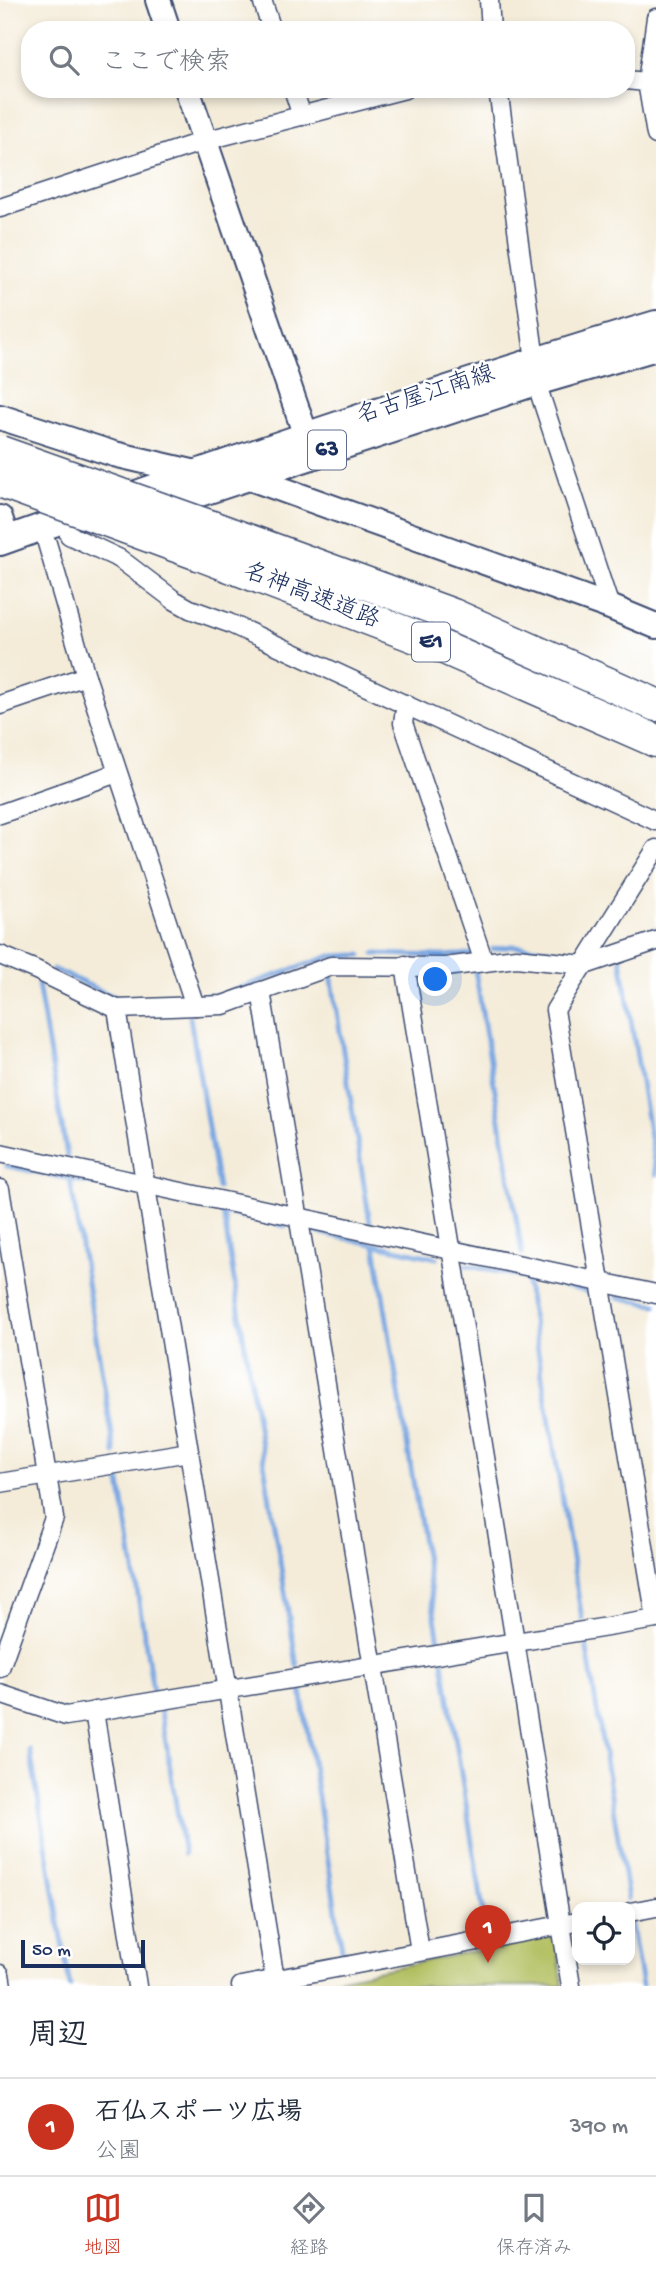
<!DOCTYPE html>
<html lang="ja">
<meta charset="utf-8">
<style>
body{margin:0;font-family:"Gochi Hand","Klee One",sans-serif;background:#f2f2f3;color:#1f2937}
.controls{position:absolute;right:21px;bottom:21px;display:grid;overflow:hidden;border-radius:14px;box-shadow:0 4px 10px #0003}
.controls button{width:63px;height:63px;display:grid;place-items:center;padding:0;border:0;border-bottom:2px solid #e0e1e3;background:#fff;color:#1f2937;font:35px sans-serif}
.scale{position:absolute;left:21px;bottom:18px;width:124px;box-sizing:border-box;padding-left:7px;border:4px solid #1b2f5e;border-top:0;font-size:19px;line-height:24px;white-space:nowrap;color:#1b2f5e;-webkit-text-stroke:5px #fff;paint-order:stroke}
.you{position:absolute;left:436px;top:980px;width:24px;height:24px;margin:-18px;border:5px solid #fff;border-radius:50%;background:#1a73e8;box-shadow:0 0 0 10px #1a73e833}
.badge{display:grid;place-items:center;width:46px;height:46px;border-radius:50%;background:#c8321e;color:#fff;font-size:23px;font-weight:700}
.pin{position:absolute;translate:-50% -58px;filter:drop-shadow(0 2px 4px #0008)}
.pin::after{content:'';position:absolute;top:37px;width:24px;height:21px;background:inherit;clip-path:polygon(0 0,100% 0,50% 100%)}
.list{margin:0;padding:0;list-style:none}
h2{display:flex;justify-content:space-between;align-items:center;height:91px;margin:0;padding:0 28px;font-size:30px}
h2 small{font-size:23px;font-weight:400;color:#747a83}
.list li{display:grid;grid-template-columns:46px 1fr auto;gap:21px;align-items:center;box-sizing:border-box;height:98px;padding:0 28px;border-top:2px solid #e0e1e3}
.list b{display:block;font-size:26px;white-space:nowrap}
.list p{margin:0;font-size:23px;white-space:nowrap;color:#747a83}
.list em{font-size:23px;font-style:normal;color:#747a83}
.icon{flex:none;width:38px;height:38px;fill:none;stroke:currentColor;stroke-width:2;stroke-linecap:round;stroke-linejoin:round}
.map{position:relative;flex:none;width:656px;height:1986px;overflow:hidden}
.search{position:absolute;background:#fff;box-shadow:0 4px 10px #0003;left:21px;right:21px;top:21px;height:77px;display:flex;align-items:center;gap:18px;box-sizing:border-box;padding:0 24px;border-radius:28px;color:#747a83;font-size:26px}
.sheet{height:189px;background:#fff}
nav{display:flex;justify-content:space-around;align-items:center;box-sizing:border-box;height:98px;border-top:2px solid #e0e1e3;background:#fff;font-size:19px;color:#747a83}
nav a{display:grid;justify-items:center;gap:4px}
nav .on{color:#c8321e}
.map>svg:first-child{display:block}
.green{fill:#b2bf61;stroke:#667760;stroke-width:2}
.lines{fill:none;stroke-linecap:round;stroke-linejoin:round}
.stream{stroke:#78a6e1;stroke-width:5}
.street-casing{stroke:#3c4b70;stroke-width:21}
.secondary-casing{stroke:#3c4b70;stroke-width:28}
.primary-casing{stroke:#3c4b70;stroke-width:30}
.highway-casing{stroke:#3c4b70;stroke-width:35}
.street{stroke:#fff;stroke-width:18}
.secondary{stroke:#fff;stroke-width:24}
.primary{stroke:#fff;stroke-width:26}
.highway{stroke:#fff;stroke-width:32}
.highway-bridge-casing{stroke:#3c4b70;stroke-width:35;stroke-linecap:butt}
.highway-bridge{stroke:#fff;stroke-width:32}
.labels{text-anchor:middle;dominant-baseline:central;stroke-width:5;stroke-linejoin:round;paint-order:stroke}
.shield{fill:#fff;stroke:#5f6d8e;stroke-width:2}
.shield-label{font-size:23px;font-weight:bold;fill:#1b2f5e}
.street-label{font-size:24px;fill:#1b2f5e;stroke:#fff}
</style>
<div class="map">
<svg width="656" height="1986" viewBox="0 0 656 1986">
<rect width="100%" height="100%" fill="#fff"/>
<filter id="ink" filterUnits="userSpaceOnUse"><feTurbulence type="fractalNoise" baseFrequency=".0143" numOctaves="2"/><feDisplacementMap in="SourceGraphic" scale="14" xChannelSelector="R" yChannelSelector="G"/><feConvolveMatrix kernelMatrix="1 2 1 2 8 2 1 2 1" color-interpolation-filters="sRGB"/></filter>
<filter id="wash" filterUnits="userSpaceOnUse"><feTurbulence type="fractalNoise" baseFrequency=".00686" numOctaves="4" result="noise"/><feDisplacementMap in="SourceGraphic" scale="28" xChannelSelector="R" yChannelSelector="G"/><feGaussianBlur stdDeviation="1.57" result="paint"/><feColorMatrix in="noise" values="0 0 0 0 0 0 0 0 0 0 0 0 0 0 0 0 0 1.4 0 .05"/><feComposite in="paint" operator="in"/></filter>
<g filter="url(#wash)">
<rect width="100%" height="100%" fill="#f4ecd9"/>
<polygon class="green" points="550,1936 556,1940 563,1986 302,1986"/>
<g class="lines">
<g class="stream">
<polyline points="602,947 656,929"/>
<polyline points="493,949 513,946 573,952 580,951 589,939"/>
<polyline points="374,954 443,956 473,954"/>
<polyline points="621,959 656,1174"/>
<polyline points="53,969 121,1000 134,1000"/>
<polyline points="475,970 522,1253"/>
<polyline points="331,974 370,1223"/>
<polyline points="38,984 67,1156"/>
<polyline points="205,996 220,995 331,956 361,955"/>
<polyline points="190,1017 218,1188"/>
<polyline points="7,1166 133,1192"/>
<polyline points="70,1179 115,1453"/>
<polyline points="158,1198 286,1226"/>
<polyline points="223,1212 297,1666"/>
<polyline points="312,1231 437,1258"/>
<polyline points="375,1245 439,1642"/>
<polyline points="466,1265 590,1292"/>
<polyline points="526,1278 582,1619"/>
<polyline points="617,1297 656,1305"/>
<polyline points="118,1469 153,1691"/>
<polyline points="585,1637 628,1899"/>
<polyline points="443,1662 486,1928"/>
<polyline points="300,1684 343,1955"/>
<polyline points="160,1706 184,1854"/>
<polyline points="30,1750 70,1986"/>
<polyline points="631,1921 642,1986"/>
</g>
</g>
</g>
<g filter="url(#ink)">
<g class="lines">
<defs>
<g id="street">
<polyline points="262,0 272,30"/>
<polyline points="489,0 491,30"/>
<polyline points="656,18 647,82 656,135"/>
<polyline points="626,80 656,83"/>
<polyline points="293,89 302,116"/>
<polyline points="498,89 535,360"/>
<polyline points="0,208 204,141 405,89"/>
<polyline points="536,382 610,607"/>
<polyline points="69,535 120,559 174,600 190,609 229,623 656,821"/>
<polyline points="47,543 86,676 195,1006"/>
<polyline points="406,704 403,723 484,962"/>
<polyline points="0,705 86,676"/>
<polyline points="0,814 117,773"/>
<polyline points="656,849 555,1010 656,1619"/>
<polyline points="0,955 36,970 117,1009 223,1005 331,966 445,967 516,958 585,965 656,941"/>
<polyline points="405,965 571,1986"/>
<polyline points="261,991 420,1951"/>
<polyline points="117,1009 276,1986"/>
<polyline points="0,1153 656,1294"/>
<polyline points="0,1189 54,1518 0,1668"/>
<polyline points="0,1483 189,1452"/>
<polyline points="0,1694 66,1716 656,1619"/>
<polyline points="94,1711 137,1986"/>
<polyline points="630,1912 656,1907"/>
<polyline points="0,1974 2,1986"/>
<polyline points="241,1986 577,1922"/>
</g>
<g id="secondary">
<polyline points="158,0 168,30"/>
<polyline points="187,89 306,436"/>
<polyline points="0,417 114,454 196,473 250,478 610,607 656,626"/>
<polyline points="0,518 7,539"/>
</g>
<g id="primary">
<polyline points="148,510 536,382 656,347"/>
<path d="M0,542c217,-77 435,-152 656,-218"/>
</g>
<g id="highway">
<polyline points="209,526 453,615 656,705"/>
<polyline points="201,555 435,644 656,741"/>
</g>
</defs>
<use href="#street" class="street-casing"/>
<use href="#secondary" class="secondary-casing"/>
<use href="#primary" class="primary-casing"/>
<use href="#highway" class="highway-casing"/>
<use href="#street" class="street"/>
<use href="#secondary" class="secondary"/>
<use href="#primary" class="primary"/>
<use href="#highway" class="highway"/>
<defs>
<g id="highway-bridge">
<polyline points="0,452 209,526"/>
<polyline points="0,481 201,555"/>
</g>
</defs>
<use href="#highway-bridge" class="highway-bridge-casing"/>
<use href="#highway-bridge" class="highway-bridge"/>
</g>
</g>
<g class="labels">
<g class="shield">
<rect x="308" y="430.5" width="38" height="39" rx="5"/>
<rect x="412" y="622.5" width="38" height="39" rx="5"/>
</g>
<g class="shield-label">
<text x="327" y="450">63</text>
<text x="431" y="642">E1</text>
</g>
<g class="street-label">
<text transform="translate(426 396) rotate(-18)">名古屋江南線</text>
<text transform="translate(311 597) rotate(21)">名神高速道路</text>
</g>
</g>
</svg>
<div class="controls">
<button><svg class="icon" aria-label="locate" viewBox="0 0 24 24"><circle cx="12" cy="12" r="6"/><path d="M12 2v4M12 18v4M2 12h4M18 12h4"/></svg></button>
</div>
<div class="scale">50 m</div>
<div class="you"></div>
<div class="pin badge" style="left:488px;top:1963px">1</div>
<div class="search"><svg class="icon" aria-label="search" viewBox="0 0 24 24"><circle cx="10" cy="10" r="6"/><path d="M15 15l6 6"/></svg>ここで検索</div>
</div>
<section class="sheet">
<h2>周辺<small></small></h2>
<ul class="list">
<li><span class="badge">1</span><div><b>石仏スポーツ広場</b><p>公園</p></div><em>390 m</em></li>
</ul>
</section>
<nav>
<a class="on"><svg class="icon" aria-label="map" viewBox="0 0 24 24"><path d="M3 6l6-2 6 2 6-2v14l-6 2-6-2-6 2zM9 4v14M15 6v14"/></svg>地図</a>
<a><svg class="icon" aria-label="directions" viewBox="0 0 24 24"><path d="M12 3l9 9-9 9-9-9zM9 14v-3h6M13 9l2 2-2 2"/></svg>経路</a>
<a><svg class="icon" aria-label="saved" viewBox="0 0 24 24"><path d="M7 4h10v16l-5-4-5 4z"/></svg>保存済み</a>
</nav>
